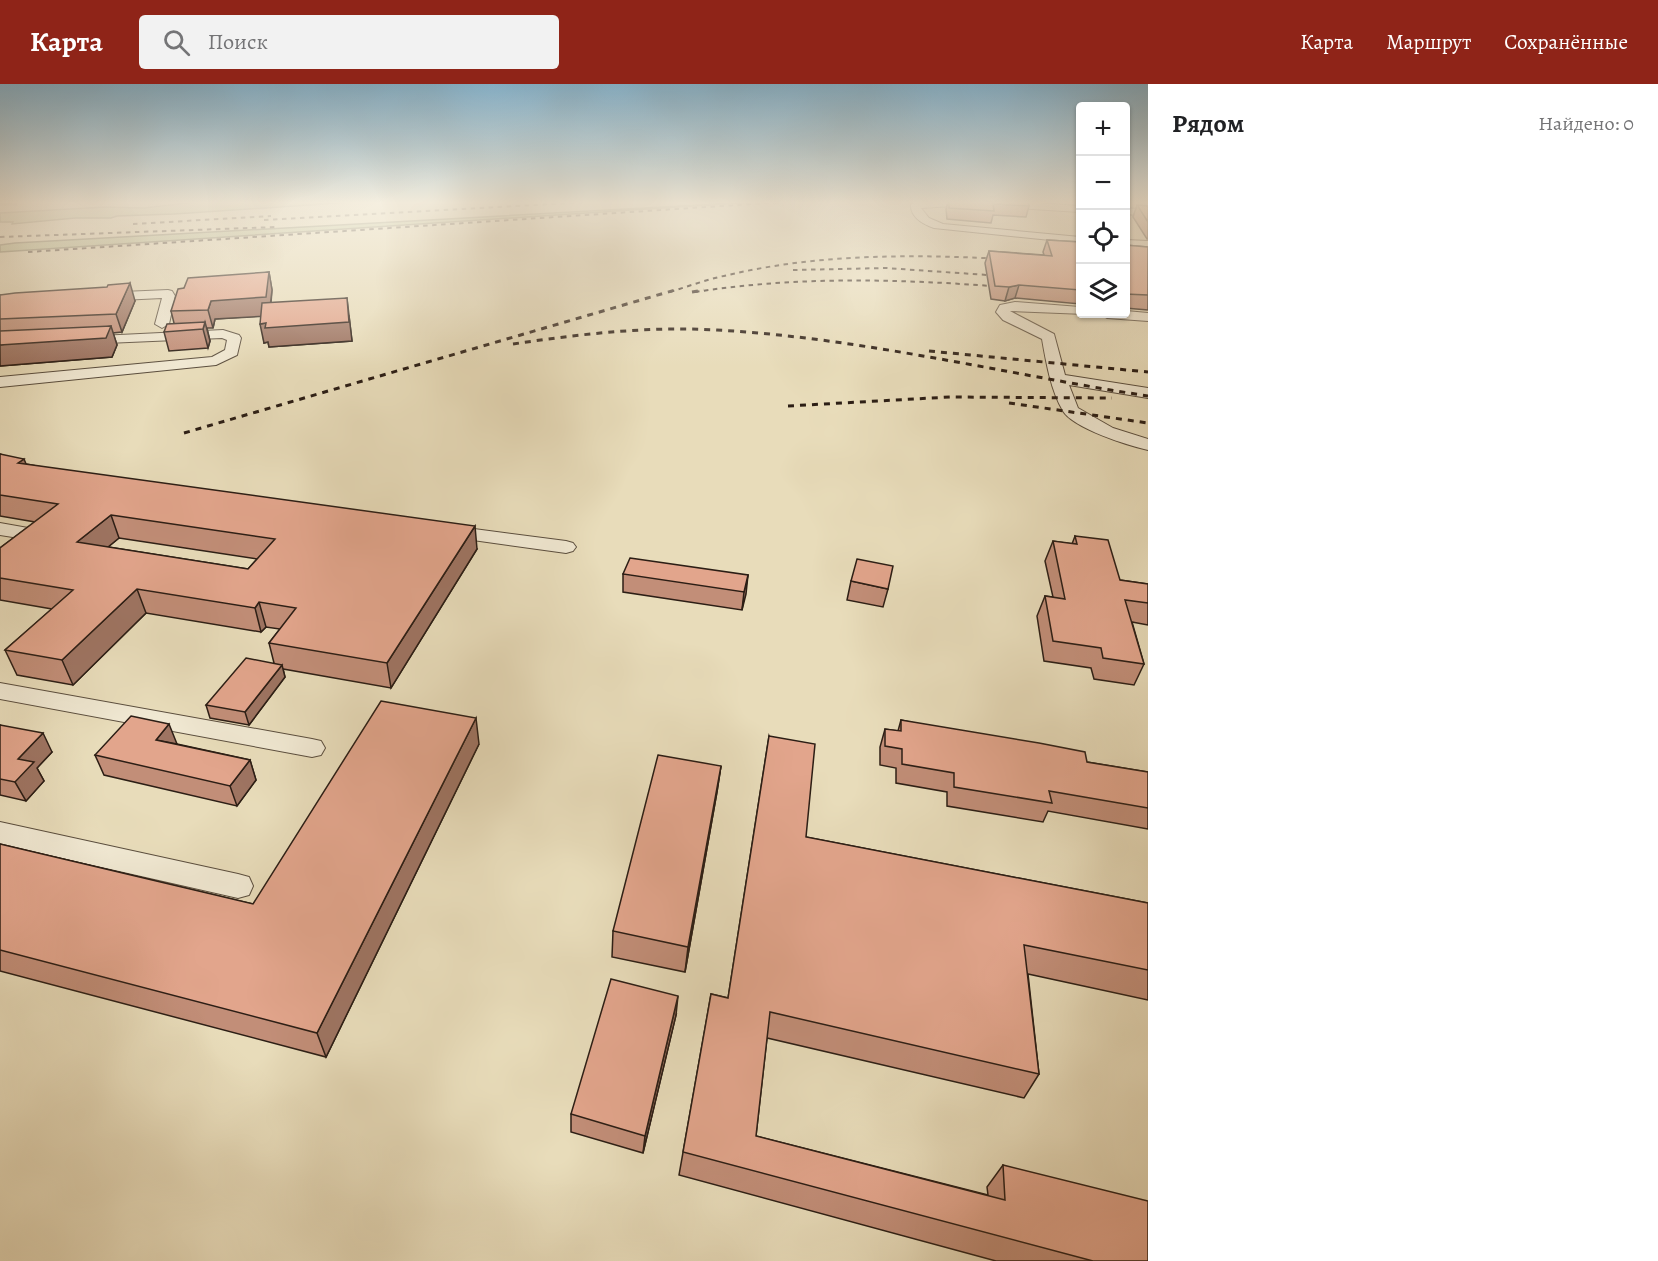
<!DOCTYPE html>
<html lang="ru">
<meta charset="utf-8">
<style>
body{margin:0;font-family:Alegreya,serif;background:#f2f2f2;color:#202124}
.controls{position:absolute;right:18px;top:18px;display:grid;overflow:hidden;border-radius:6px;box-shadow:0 2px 4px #0004}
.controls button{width:54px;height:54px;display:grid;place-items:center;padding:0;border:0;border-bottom:2px solid #e0e0e0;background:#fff;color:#202124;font:30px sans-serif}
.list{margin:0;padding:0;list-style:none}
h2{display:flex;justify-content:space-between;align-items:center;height:78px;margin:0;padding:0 24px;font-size:26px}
h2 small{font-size:20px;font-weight:400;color:#757577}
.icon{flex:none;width:33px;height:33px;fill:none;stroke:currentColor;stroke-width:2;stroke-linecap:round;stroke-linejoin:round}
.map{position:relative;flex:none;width:1148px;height:1177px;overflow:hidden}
header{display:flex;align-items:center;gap:36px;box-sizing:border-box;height:84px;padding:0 30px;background:#8f2418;color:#fff}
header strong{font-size:28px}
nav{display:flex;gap:33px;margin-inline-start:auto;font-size:21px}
.search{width:420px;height:54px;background:#f2f2f2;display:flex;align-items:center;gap:15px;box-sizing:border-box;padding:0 21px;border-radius:6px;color:#757577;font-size:22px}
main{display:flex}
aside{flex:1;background:#fff}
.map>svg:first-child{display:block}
.green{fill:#b7c08f;stroke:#726f52;stroke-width:1.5}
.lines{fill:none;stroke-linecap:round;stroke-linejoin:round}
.stream{stroke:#6c7c74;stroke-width:3}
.minor-casing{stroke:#5b4e3e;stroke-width:2}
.minor{fill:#f0e8d2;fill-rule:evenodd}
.rail-far1{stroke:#2c1e15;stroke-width:2;stroke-dasharray:4.5 4.5;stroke-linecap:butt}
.rail{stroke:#2c1e15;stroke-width:3;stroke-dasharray:6 6;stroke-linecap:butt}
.wall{fill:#c28e78;stroke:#2c1e15;stroke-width:1.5;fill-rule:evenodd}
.shaded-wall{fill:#9e7462;stroke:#2c1e15;stroke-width:1.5}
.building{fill:#e2a58c;stroke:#2c1e15;stroke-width:1.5;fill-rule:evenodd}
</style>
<header>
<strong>Карта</strong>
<div class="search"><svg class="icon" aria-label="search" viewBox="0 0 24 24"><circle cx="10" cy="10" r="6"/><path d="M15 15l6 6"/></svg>Поиск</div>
<nav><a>Карта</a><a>Маршрут</a><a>Сохранённые</a></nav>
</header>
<main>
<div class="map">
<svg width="1148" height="1177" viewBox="0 0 1148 1177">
<rect width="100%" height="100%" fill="#e8dcba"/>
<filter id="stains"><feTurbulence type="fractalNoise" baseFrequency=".00333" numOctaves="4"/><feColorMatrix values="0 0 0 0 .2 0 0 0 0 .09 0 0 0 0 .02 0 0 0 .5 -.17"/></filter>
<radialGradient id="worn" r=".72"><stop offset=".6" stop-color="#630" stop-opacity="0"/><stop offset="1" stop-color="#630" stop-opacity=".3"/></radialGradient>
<g class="green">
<polygon points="196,118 353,118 174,130 117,132 111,134 75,134 12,140 13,138 0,138 0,129 105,123 144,124"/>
<polygon points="752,118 0,168 0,161 15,159"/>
</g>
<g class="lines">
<polyline class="stream" points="0,120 16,120"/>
<defs>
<g id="minor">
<path d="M919,118h101l60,4v6l-112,-7 -47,3 8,10 14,6 137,13v6l-146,-15c-11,-4 -24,-11 -23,-24z"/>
<polygon points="1126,124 1148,126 1148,132 1126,130"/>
<polygon points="1126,156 1148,157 1148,163 1126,162"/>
<polygon points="168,206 172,207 175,212 169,240 162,244 155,240 162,214 100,217 94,213 100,209"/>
<path d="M1015,218l65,5v7h5l-75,-3 44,23 11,41 83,13v10l-79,-13 9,23 35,20 35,11v11c-19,-4 -75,-22 -85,-39 -12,-20 -17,-49 -21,-72l-39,-19 -7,-8 4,-7z"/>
<polygon points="1126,227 1148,229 1148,237 1107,234 1100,230 1126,230"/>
<polygon points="223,246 239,251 241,254 237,271 216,281 0,303 0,293 212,273 225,266 227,256 222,254 83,260 76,256 78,253"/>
<polygon points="0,439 45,447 48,451 45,455 38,457 0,451"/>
<polygon points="444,441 566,457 573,459 576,463 573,467 566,469 437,451 434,447 437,443"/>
<polygon points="0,599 312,655 321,657 325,664 321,671 312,673 0,615"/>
<polygon points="0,738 238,790 249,793 253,802 249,811 238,814 0,760"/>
</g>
</defs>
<use href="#minor" class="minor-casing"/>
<use href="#minor" class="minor"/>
<g class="rail-far1">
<polyline points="264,136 588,118"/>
<polyline points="133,140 271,132"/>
<polyline points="0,153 276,143"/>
<polyline points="28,168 781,118"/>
<polyline points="793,186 886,184 1002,192"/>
<path d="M670,208c19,-6 38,-13 58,-17 89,-21 184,-21 275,-16"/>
<path d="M695,208c103,-16 206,-13 310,-5"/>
</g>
<g class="rail">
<polyline points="692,208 704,206"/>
<path d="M513,260c67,-10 136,-18 204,-14 145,8 288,44 431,66"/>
<polyline points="929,267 1148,288"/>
<polyline points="1009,319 1148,339"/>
<polyline points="788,322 950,313 1112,314"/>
<polyline points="184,349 675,206"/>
</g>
</g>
<g class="wall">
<polygon points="948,118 1028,118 1029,122 1026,133 993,131 991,139 947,135 946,125"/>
<polygon points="1137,121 1148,122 1148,155 1147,155 1133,133"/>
<polygon points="1047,156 1080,158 1080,220 1015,214 1005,217 991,215 985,179 989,167 1044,171 1043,168"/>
<polygon points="1125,161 1148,163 1148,226 1125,224"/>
<polygon points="269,188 272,206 271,219 349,232 352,257 269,263 268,258 264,259 261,232 215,235 213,244 207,244 210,257 208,264 169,267 164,248 174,239 171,227 184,204"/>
<polygon points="0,211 135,217 122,248 113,249 117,261 112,273 0,282"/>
<path d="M0,370l26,10 451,85 -86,139 -108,-19 2,8 -36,48 -39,-7 -4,-13 68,-42 -5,-20 11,-14 -14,-2 -5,5 -115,-19 -73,72 -56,-10 -12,-25 47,-41 -52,-9v-52l35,-26 -35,-6zM119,454l138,21 -9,10 -140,-22z"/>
<polygon points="1075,452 1120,496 1148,500 1148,541 1132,538 1144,580 1134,601 1094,595 1091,584 1044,577 1037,532 1045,512 1053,513 1045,477 1053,457 1072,460"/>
<polygon points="623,490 748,491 742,526 623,508"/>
<polygon points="851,497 888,505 883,523 847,516"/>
<polygon points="901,636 1087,678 1148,688 1148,745 1048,727 1043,738 947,722 947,708 896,699 896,684 880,681 880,663 885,645 898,647"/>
<polygon points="0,641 52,668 37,684 44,697 26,717 0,711"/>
<polygon points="769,652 806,753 1148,819 1148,916 1028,890 1039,990 1024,1014 767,954 756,1052 988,1111 987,1103 1003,1081 1148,1177 996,1177 679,1091 711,910 728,914"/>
<polygon points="177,660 250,676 256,696 237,722 104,691 95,671"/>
<polygon points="479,660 326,973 0,887 0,760 253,820"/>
<polygon points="721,682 717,708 685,888 612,873 613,847"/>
<polygon points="676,931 643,1069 571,1048 571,1030"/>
</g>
<g class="shaded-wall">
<polygon points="269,188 272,206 269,232 215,235 213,244 208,226 211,217"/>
<polygon points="130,199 135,217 122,248 116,230"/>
<polygon points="1019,201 1015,214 1005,217 1009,203"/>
<polygon points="347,214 352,257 269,263 268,258 264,259 260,240 266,239"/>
<polygon points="205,238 210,257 208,264 203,245"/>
<polygon points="111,242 117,261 112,273 0,282 0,261"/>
<polygon points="24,375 33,397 18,379"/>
<polygon points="111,431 119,454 86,481 77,458"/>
<polygon points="475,442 477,465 391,604 387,579"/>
<polygon points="748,491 746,510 742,526 744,508"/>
<polygon points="137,505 146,529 73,601 62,576"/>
<polygon points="259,518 266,543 261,548 255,524"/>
<polygon points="282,581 285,593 249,641 245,628"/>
<polygon points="476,634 479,660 326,973 317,949"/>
<polygon points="169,640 177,660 156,656"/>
<polygon points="43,649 52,668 37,684 44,697 26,717 15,698 18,675"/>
<polygon points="250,676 256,696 237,722 230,702"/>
<polygon points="721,682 717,708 685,888 688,863"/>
<polygon points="678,912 676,931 643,1069 645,1052"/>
</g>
<g class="building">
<polygon points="949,118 1028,118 1029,122 993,120 994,127 949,124"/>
<polygon points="1137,121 1148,122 1148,138"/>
<polygon points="1047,156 1080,158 1080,206 1019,201 1009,203 995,202 989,167 1052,172"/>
<polygon points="1125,161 1148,163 1148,211 1125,210"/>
<polygon points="269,188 266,213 211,217 208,226 171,227 178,205 184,204 188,194"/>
<polygon points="130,199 116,230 0,235 0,211 15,209 107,203 108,201"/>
<polygon points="347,214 349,238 265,244 266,239 260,240 262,219"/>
<polygon points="205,238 203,245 164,248 167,240"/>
<polygon points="111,242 106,254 0,261 0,247"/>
<path d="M0,370l24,5 -6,4 457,63 -88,137 -118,-20 27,-35 -37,-6 -4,6 -118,-19 -75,71 -57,-10 68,-60 -73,-12v-30l58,-44 -58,-9zM111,431l164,24 -27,30 -171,-27z"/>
<polygon points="1075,452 1108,456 1120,496 1148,500 1148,519 1125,516 1144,580 1103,574 1101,564 1053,557 1045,512 1065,515 1053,457 1077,460"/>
<polygon points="630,474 748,491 744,508 623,490"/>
<polygon points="857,475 893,482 888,505 851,497"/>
<polygon points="246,574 282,581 245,628 206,621"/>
<polygon points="381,617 476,634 317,949 0,866 0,760 253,820"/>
<polygon points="131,632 169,640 156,656 250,676 230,702 95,671"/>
<polygon points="901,636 1039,659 1085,668 1087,678 1148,688 1148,724 1049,707 1052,719 954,703 954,689 902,680 902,665 885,662 885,645 901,647"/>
<polygon points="0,641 43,649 18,675 34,678 15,698 0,695"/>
<polygon points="769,652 815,660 806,753 1148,819 1148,886 1024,861 1039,990 770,928 756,1052 1005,1116 1003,1081 1148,1117 1148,1177 1093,1177 683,1068 711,910 728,914"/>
<polygon points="658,671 721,682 688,863 613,847"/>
<polygon points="611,895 678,912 645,1052 571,1030"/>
</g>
<linearGradient id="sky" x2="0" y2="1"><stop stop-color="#87b7d3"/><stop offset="0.42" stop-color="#f5efe0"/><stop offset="1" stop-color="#f5efe0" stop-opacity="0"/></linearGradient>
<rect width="1148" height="282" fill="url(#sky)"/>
<rect width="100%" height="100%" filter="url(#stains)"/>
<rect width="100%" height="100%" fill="url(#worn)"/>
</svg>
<div class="controls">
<button>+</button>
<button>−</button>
<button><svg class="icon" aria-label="locate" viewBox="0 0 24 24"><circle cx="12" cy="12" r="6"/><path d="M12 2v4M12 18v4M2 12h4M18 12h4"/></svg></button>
<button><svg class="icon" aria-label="layers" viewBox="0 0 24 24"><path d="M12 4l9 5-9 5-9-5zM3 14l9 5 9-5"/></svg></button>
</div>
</div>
<aside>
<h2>Рядом<small>Найдено: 0</small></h2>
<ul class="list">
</ul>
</aside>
</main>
